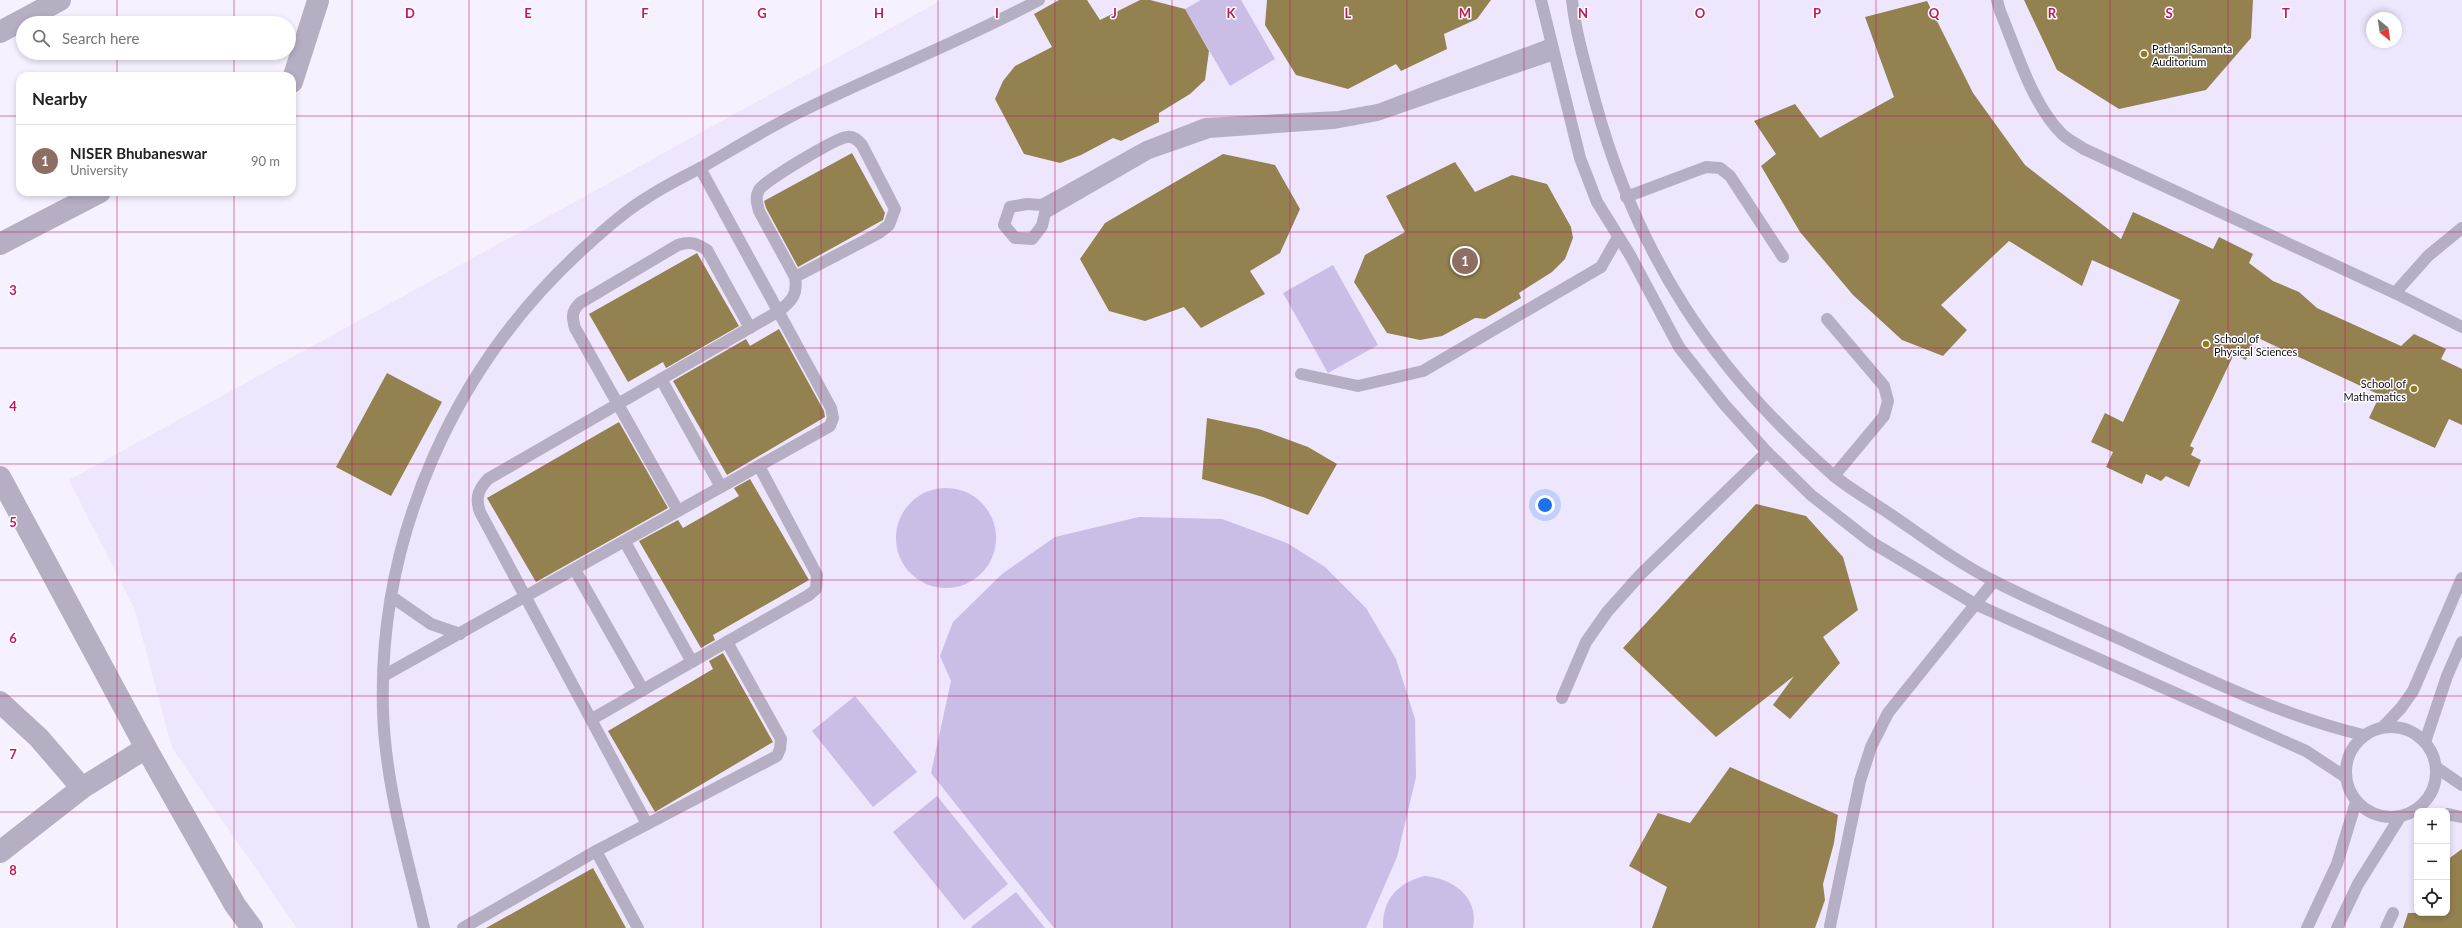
<!DOCTYPE html>
<meta charset="utf-8">
<style>
body{margin:0;font-family:Lato,sans-serif;background:#f2f2f2;color:#222}
.controls{position:absolute;right:12px;bottom:12px;display:grid;overflow:hidden;border-radius:8px;box-shadow:0 2px 6px #0003}
.controls button{width:36px;height:36px;display:grid;place-items:center;padding:0;border:0;border-bottom:1px solid #e0e0e0;background:#fff;color:#222;font:20px sans-serif}
.compass{position:absolute;left:2366px;top:12px;width:36px;height:36px;border-radius:50%;background:#fff;box-shadow:0 2px 6px #0003;rotate:151deg}
.you{position:absolute;left:1545px;top:505px;width:14px;height:14px;margin:-10px;border:3px solid #fff;border-radius:50%;background:#1a73e8;box-shadow:0 0 0 6px #1a73e833}
.badge{display:grid;place-items:center;width:26px;height:26px;border-radius:50%;background:#967a22;color:#fff;font-size:13px;font-weight:700}
.pin{position:absolute;translate:-50% -50%;border:2px solid #fff;box-shadow:0 1px 4px #0006}
.list{margin:0;padding:0;list-style:none}
h2{display:flex;justify-content:space-between;align-items:center;height:52px;margin:0;padding:0 16px;font-size:17px}
h2 small{font-size:13px;font-weight:400;color:#767676}
.list li{display:grid;grid-template-columns:26px 1fr auto;gap:12px;align-items:center;box-sizing:border-box;height:72px;padding:0 16px;border-top:1px solid #e0e0e0}
.list b{display:block;font-size:15px;white-space:nowrap}
.list p{margin:0;font-size:13px;white-space:nowrap;color:#767676}
.list em{font-size:13px;font-style:normal;color:#767676}
.icon{flex:none;width:22px;height:22px;fill:none;stroke:currentColor;stroke-width:2;stroke-linecap:round;stroke-linejoin:round}
.map{position:relative;flex:none;width:2462px;height:928px;overflow:hidden}
.search{position:absolute;background:#fff;box-shadow:0 2px 6px #0003;left:16px;top:16px;width:280px;height:44px;display:flex;align-items:center;gap:10px;box-sizing:border-box;padding:0 14px;border-radius:22px;color:#767676;font-size:15px}
.panel{position:absolute;background:#fff;box-shadow:0 2px 6px #0003;left:16px;top:72px;width:280px;height:124px;border-radius:12px}
.map>svg:first-child{display:block}
.built{fill:#ede6fd;fill-rule:evenodd}
.green{fill:#cabde6}
.building{fill:#938150}
.lines{fill:none;stroke-linecap:round;stroke-linejoin:round}
.service{stroke:#b6afc4;stroke-width:12}
.minor{stroke:#b6afc4;stroke-width:22}
.grid{fill:none;stroke:#c2185b;stroke-width:1;stroke-opacity:0.55}
.poi-dot{fill:#967a22;stroke:#fff;stroke-width:1.5}
.labels{text-anchor:middle;dominant-baseline:central;stroke-width:3;stroke-linejoin:round;paint-order:stroke}
.poi-label{font-size:11px;fill:#100d17;stroke:#fff;text-anchor:start}
.grid-label{font-size:13px;text-anchor:middle;font-weight:bold;fill:#c2185b;stroke:#fff;stroke-width:3;stroke-linejoin:round;paint-order:stroke}
</style>
<div class="map">
<svg width="2462" height="928" viewBox="0 0 2462 928">
<rect width="100%" height="100%" fill="#f5f1fe"/>
<path class="built" d="M942,0h1520v928h-2165l-125,-180 -37,-138 -66,-130zM2372,18h24v24h-24zM2417,811h30v102h-30z"/>
<g class="green">
<polygon points="1201,0 1241,0 1275,59 1230,86 1185,9"/>
<polygon points="1333,265 1378,345 1328,373 1283,293"/>
<circle cx="946" cy="538" r="50"/>
<polygon points="1139,517 1222,519 1287,543 1325,567 1366,608 1396,659 1415,719 1416,777 1397,857 1366,928 1054,928 931,773 951,681 940,656 953,622 1002,574 1055,537"/>
<polygon points="855,696 917,772 873,807 812,731"/>
<polygon points="937,796 1008,884 964,920 893,832"/>
<path d="M1424,876c28,2 55,20 49,52h-90c-1,-29 15,-45 41,-52z"/>
<polygon points="1016,892 1045,928 972,928 971,927"/>
</g>
<g class="building">
<polygon points="1059,0 1087,0 1100,20 1140,0 1150,0 1185,9 1209,51 1205,80 1190,94 1159,113 1159,122 1121,141 1113,138 1081,155 1060,163 1024,154 995,99 1003,81 1015,66 1052,47 1034,14"/>
<polygon points="1267,0 1491,0 1477,19 1444,34 1447,49 1401,71 1396,64 1348,89 1296,75 1265,25"/>
<polygon points="2024,0 2253,0 2251,38 2206,90 2119,109 2057,70"/>
<polygon points="1927,1 1973,93 2025,165 2121,239 2133,212 2213,249 2219,237 2253,254 2249,263 2273,281 2299,292 2317,308 2401,346 2414,334 2446,349 2441,359 2462,369 2462,425 2449,419 2435,448 2369,418 2380,395 2256,337 2246,360 2234,354 2190,446 2194,448 2191,455 2201,460 2189,487 2166,476 2161,481 2146,474 2142,484 2106,467 2113,452 2091,442 2105,413 2123,422 2180,300 2092,260 2082,286 2009,241 1941,305 1967,330 1943,356 1902,340 1853,295 1800,232 1761,166 1776,154 1754,121 1795,104 1820,138 1894,97 1865,17"/>
<polygon points="852,153 885,213 883,220 798,267 766,208 764,201"/>
<polygon points="1223,154 1275,165 1300,209 1280,253 1250,271 1265,294 1201,328 1184,307 1145,321 1109,311 1080,259 1105,223"/>
<polygon points="1455,162 1475,192 1512,175 1547,184 1571,227 1573,238 1565,259 1552,272 1519,293 1521,298 1485,319 1475,318 1442,336 1420,340 1387,333 1354,282 1365,255 1405,232 1386,196"/>
<polygon points="697,253 739,326 666,368 663,362 628,382 589,314"/>
<polygon points="779,329 824,411 825,417 727,475 673,381 746,339 750,346"/>
<polygon points="387,373 442,402 391,496 336,467"/>
<polygon points="1207,418 1259,429 1308,447 1337,464 1308,515 1263,497 1202,479"/>
<polygon points="619,422 668,508 536,582 487,498"/>
<polygon points="750,479 809,580 713,635 715,640 701,648 639,541 678,520 683,528 739,496 734,488"/>
<polygon points="1756,504 1806,516 1843,557 1858,610 1823,637 1840,663 1790,719 1773,705 1794,676 1716,737 1623,648"/>
<polygon points="723,653 773,742 655,812 608,731 713,669 709,661"/>
<polygon points="1730,767 1838,815 1834,843 1823,884 1825,900 1815,928 1652,928 1667,887 1629,866 1658,813 1690,823"/>
<polygon points="2462,849 2462,928 2403,928 2408,913 2447,913 2447,860"/>
<polygon points="593,868 626,928 486,928"/>
</g>
<g class="lines">
<g class="service">
<polyline points="1541,0 1580,158 1597,202 1630,255 1679,347 1724,404 1767,452 1811,495 1871,542 1975,604 2306,751 2344,776"/>
<path d="M1572,0c4,35 14,67 23,101 42,154 117,269 238,374 17,14 38,26 57,39 34,23 69,50 106,68 41,21 84,39 126,58 78,36 158,75 241,95"/>
<path d="M1997,0l3,11c16,38 32,94 62,123 6,6 15,10 22,15l311,144"/>
<polyline points="1551,44 1378,110 1339,117 1205,124 1146,147 1042,205 1027,204 1010,207 1004,225 1015,238 1032,239 1042,226 1045,213 1149,153 1209,132 1333,123 1377,115 1554,54"/>
<polyline points="1626,197 1706,167 1720,168 1730,176 1783,257"/>
<polyline points="2462,228 2428,256 2395,293 2462,327"/>
<polyline points="1827,319 1884,386 1888,401 1884,416 1834,476"/>
<polyline points="1301,374 1358,386 1423,371 1601,267 1618,237"/>
<polyline points="661,379 721,487"/>
<path d="M678,511l-103,-183c-3,-11 -4,-16 5,-25l98,-58c12,-4 18,-2 29,5l43,78"/>
<polyline points="625,542 692,662"/>
<polyline points="575,570 643,690"/>
<polyline points="392,597 431,624 460,634"/>
<polyline points="385,675 830,426 833,418 831,408 700,168"/>
<polyline points="1562,698 1586,642 1607,612 1641,574 1767,452"/>
<polyline points="592,719 809,595 816,589 817,575 759,466"/>
<circle cx="2391" cy="772" r="45"/>
<polyline points="2383,727 2401,708 2413,691 2462,578"/>
<polyline points="2425,742 2447,676 2462,642"/>
<polyline points="2437,768 2462,785"/>
<polyline points="2447,814 2462,817"/>
<path d="M647,824l-167,-312c-5,-14 -2,-22 8,-33l291,-168c13,-10 19,-17 16,-34l-36,-66c-2,-8 -4,-14 0,-21 5,-9 77,-52 88,-53 7,-1 11,3 15,8l33,64 -6,16 -10,8 -84,44"/>
<polyline points="596,851 638,928"/>
<polyline points="1830,926 1860,781 1871,747 1888,713 1994,581"/>
<path d="M424,928c-17,-72 -39,-144 -41,-218 -5,-175 72,-345 201,-462 20,-18 41,-37 64,-51 18,-12 37,-21 56,-31 31,-18 62,-37 94,-53 79,-39 162,-71 241,-113"/>
<polyline points="463,928 596,851 777,756 780,749 781,739 727,642"/>
<polyline points="2307,928 2337,864 2356,802"/>
<polyline points="2337,928 2358,884 2400,817"/>
<polyline points="2386,928 2393,913"/>
</g>
<g class="minor">
<polyline points="0,32 60,0"/>
<polyline points="292,82 318,1"/>
<polyline points="0,244 100,192"/>
<polyline points="0,477 146,748 235,905 252,928"/>
<polyline points="0,702 39,738 82,788"/>
<polyline points="0,852 82,788 146,748"/>
</g>
</g>
<path class="grid" d="M117,0v23M234,0v23M352,0v928M469,0v928M586,0v928M703,0v928M821,0v928M938,0v928M1055,0v928M1172,0v928M1290,0v928M1407,0v928M1524,0v928M1641,0v928M1759,0v928M1876,0v928M1993,0v928M2110,0v928M2228,0v928M2345,0v928M117,53v23M234,53v23M0,116h20M292,116h2170M117,192v736M234,192v736M0,232h2462M0,348h2462M0,464h2462M0,580h2462M0,696h2462M0,812h2417M2447,812h15"/>
<g class="poi-dot">
<circle cx="2144" cy="54" r="4"/>
<circle cx="2206" cy="344" r="4"/>
<circle cx="2414" cy="389" r="4"/>
</g>
<g class="labels">
<g class="poi-label">
<text x="2152" y="48">Pathani Samanta<tspan x="2152" dy="13">Auditorium</tspan></text>
<text x="2214" y="338">School of<tspan x="2214" dy="13">Physical Sciences</tspan></text>
<text x="2406" y="383" text-anchor="end">School of<tspan x="2406" dy="13">Mathematics</tspan></text>
</g>
</g>
<g class="grid-label">
<text x="410" y="18">D</text>
<text x="528" y="18">E</text>
<text x="645" y="18">F</text>
<text x="762" y="18">G</text>
<text x="879" y="18">H</text>
<text x="997" y="18">I</text>
<text x="1114" y="18">J</text>
<text x="1231" y="18">K</text>
<text x="1348" y="18">L</text>
<text x="1465" y="18">M</text>
<text x="1583" y="18">N</text>
<text x="1700" y="18">O</text>
<text x="1817" y="18">P</text>
<text x="1934" y="18">Q</text>
<text x="2052" y="18">R</text>
<text x="2169" y="18">S</text>
<text x="2286" y="18">T</text>
<text x="13" y="295">3</text>
<text x="13" y="411">4</text>
<text x="13" y="527">5</text>
<text x="13" y="643">6</text>
<text x="13" y="759">7</text>
<text x="13" y="875">8</text>
</g>
</svg>
<div class="controls">
<button>+</button>
<button>−</button>
<button><svg class="icon" aria-label="locate" viewBox="0 0 24 24"><circle cx="12" cy="12" r="6"/><path d="M12 2v4M12 18v4M2 12h4M18 12h4"/></svg></button>
</div>
<svg class="compass" viewBox="-18 -18 36 36"><path d="M0-13l5 13h-10z" fill="#e53935"/><path d="M0 13l5-13h-10z" fill="#767676"/></svg>
<div class="you"></div>
<div class="pin badge" style="left:1465px;top:261px;background:#8d6e63">1</div>
<div class="search"><svg class="icon" aria-label="search" viewBox="0 0 24 24"><circle cx="10" cy="10" r="6"/><path d="M15 15l6 6"/></svg>Search here</div>
<section class="panel">
<h2>Nearby<small></small></h2>
<ul class="list">
<li><span class="badge" style="background:#8d6e63">1</span><div><b>NISER Bhubaneswar</b><p>University</p></div><em>90 m</em></li>
</ul>
</section>
</div>
